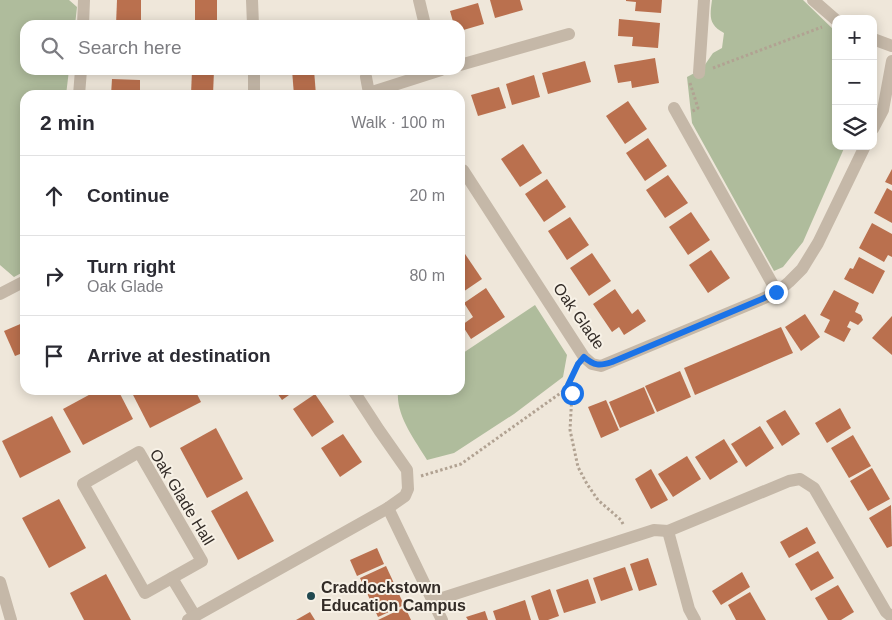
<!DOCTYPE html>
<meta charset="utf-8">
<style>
body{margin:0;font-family:Arial,sans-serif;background:#f7f7f7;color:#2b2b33}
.controls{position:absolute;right:15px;top:15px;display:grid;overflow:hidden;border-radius:10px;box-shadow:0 2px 12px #0003}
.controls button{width:45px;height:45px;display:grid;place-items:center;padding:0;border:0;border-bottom:1px solid #e1e1e2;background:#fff;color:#2b2b33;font:25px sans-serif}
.stop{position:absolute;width:15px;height:15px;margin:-11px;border:4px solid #1a73e8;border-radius:50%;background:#fff}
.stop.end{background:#1a73e8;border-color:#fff;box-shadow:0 1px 5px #0008}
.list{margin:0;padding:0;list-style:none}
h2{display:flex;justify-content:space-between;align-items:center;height:65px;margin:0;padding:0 20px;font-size:21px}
h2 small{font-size:16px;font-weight:400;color:#7c7c81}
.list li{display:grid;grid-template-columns:32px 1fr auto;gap:15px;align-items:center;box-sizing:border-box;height:80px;padding:0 20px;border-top:1px solid #e1e1e2}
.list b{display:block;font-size:19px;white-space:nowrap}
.list p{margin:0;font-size:16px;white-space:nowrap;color:#7c7c81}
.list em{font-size:16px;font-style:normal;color:#7c7c81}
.icon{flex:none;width:28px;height:28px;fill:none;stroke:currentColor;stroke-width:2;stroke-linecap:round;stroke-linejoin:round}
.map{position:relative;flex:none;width:892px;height:620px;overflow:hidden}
.search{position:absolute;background:#fff;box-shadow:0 2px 12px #0003;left:20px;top:20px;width:445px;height:55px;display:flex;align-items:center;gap:12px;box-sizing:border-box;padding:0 18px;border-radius:15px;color:#7c7c81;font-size:19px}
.panel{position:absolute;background:#fff;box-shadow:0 2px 12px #0003;left:20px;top:90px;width:445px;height:305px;border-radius:15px}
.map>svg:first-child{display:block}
.green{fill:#afbc9c}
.building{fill:#ba704e}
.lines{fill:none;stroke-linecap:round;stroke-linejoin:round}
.path{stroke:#b1a292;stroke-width:3;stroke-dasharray:2.5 2.5;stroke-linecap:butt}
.minor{stroke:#c5b8a8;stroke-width:12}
.route{stroke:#1a73e8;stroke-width:6}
.poi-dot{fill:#214950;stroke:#f7f1e6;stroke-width:2}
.labels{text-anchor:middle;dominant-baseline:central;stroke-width:4;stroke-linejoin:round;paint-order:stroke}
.street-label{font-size:16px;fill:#332c27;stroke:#f7f1e6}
.poi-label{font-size:16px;font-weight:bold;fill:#332c27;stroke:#f7f1e6;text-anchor:start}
</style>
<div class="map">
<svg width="892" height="620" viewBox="0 0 892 620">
<rect width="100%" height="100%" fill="#efe7da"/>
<g class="green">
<polygon points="0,0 69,0 77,7 75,25 25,25 25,70 69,70 66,95 25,95 25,271 14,277 0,265"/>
<path d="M712,0h91l33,32v114h9l-42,96 -20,25 -9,4 -82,-148 -5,-46 15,-8 11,-16 9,-5 2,-15c-16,-9 -14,-17 -12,-33z"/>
<path d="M535,305l32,50 -4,22 -49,37 -60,39 -27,7c-12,-20 -31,-44 -29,-68l4,-2h58v-35z"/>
</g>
<g class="building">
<polygon points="117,0 141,0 141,25 116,25"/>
<rect x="195" y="0" width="22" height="20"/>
<polygon points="490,0 520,0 523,10 495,18"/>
<polygon points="626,0 662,0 661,13 635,11 636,2 626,1"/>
<polygon points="478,3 484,24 460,31 460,25 454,25 450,11"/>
<polygon points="619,19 660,23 658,48 632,46 633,37 618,36"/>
<polygon points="655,58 659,83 632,88 631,81 618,83 614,65"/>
<polygon points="585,61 591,82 548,94 542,73"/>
<polygon points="192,70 214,70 213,95 191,95"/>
<polygon points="292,70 314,70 316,95 294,95"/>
<polygon points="534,75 540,97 512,105 506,84"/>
<polygon points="112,79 140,80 140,95 111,95"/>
<polygon points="499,87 506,108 478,116 471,95"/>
<polygon points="628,101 647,129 625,144 606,116"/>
<polygon points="648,138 667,166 645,181 626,153"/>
<polygon points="523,144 542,173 520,187 501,159"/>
<polygon points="892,169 892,185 885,182"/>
<polygon points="668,175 688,203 665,218 646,190"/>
<polygon points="547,179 566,207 544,222 525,194"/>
<polygon points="887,188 892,191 892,223 874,213"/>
<polygon points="691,212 710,240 688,255 669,227"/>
<polygon points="570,217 589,245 567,260 548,231"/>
<polygon points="872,223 892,234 892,257 888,255 884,262 859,248"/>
<polygon points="711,250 730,278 708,293 689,265"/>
<polygon points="463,251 482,279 460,294 460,253"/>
<polygon points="592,253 611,281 589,296 570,268"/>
<polygon points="859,257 885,271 873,294 844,279 850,268 853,269"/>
<polygon points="486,288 505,317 471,339 462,325 473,317 464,303"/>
<polygon points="615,289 632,314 638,309 646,321 624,335 619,327 612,332 593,304"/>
<polygon points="834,290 859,303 855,312 861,315 863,320 858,325 850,321 847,327 851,329 844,342 824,332 830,320 820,315"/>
<polygon points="805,314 820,337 801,351 785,327"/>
<polygon points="892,316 892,355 872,338"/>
<polygon points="25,322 25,352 15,356 4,331"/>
<polygon points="781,327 793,353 695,395 684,368"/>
<polygon points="680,371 691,397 657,412 645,386"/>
<polygon points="644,387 655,413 620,428 609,402"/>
<polygon points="98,390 118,390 133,419 83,445 63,409"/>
<polygon points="133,390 195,390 201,402 150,428 131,391"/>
<polygon points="275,390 296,390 282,400"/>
<polygon points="315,394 334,422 312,437 293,409"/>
<polygon points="606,400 619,430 601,438 588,407"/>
<polygon points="840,408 851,428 827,443 815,423"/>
<polygon points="785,410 800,434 782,446 766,421"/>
<polygon points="52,416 71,452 20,478 2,441"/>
<polygon points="760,426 774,448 746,467 731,444"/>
<polygon points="216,428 243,479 207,498 180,448"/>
<polygon points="343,434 362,462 340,477 321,448"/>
<polygon points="853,435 871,466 849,478 831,448"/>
<polygon points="724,439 738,462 710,480 695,457"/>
<polygon points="687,456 701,479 673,497 658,474"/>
<polygon points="872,468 890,499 868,511 850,481"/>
<polygon points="651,469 668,500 651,509 635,479"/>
<polygon points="247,491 274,541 238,560 211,511"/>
<polygon points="59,499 86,548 49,568 22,518"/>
<polygon points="891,505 892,546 887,548 869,518"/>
<polygon points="807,527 816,543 789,558 780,542"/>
<polygon points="377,548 384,564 357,576 350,560"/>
<polygon points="818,551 834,578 811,591 795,564"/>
<polygon points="648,558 657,585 639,591 630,564"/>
<polygon points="386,566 404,605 378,617 360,578"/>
<polygon points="625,567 633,590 601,601 593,578"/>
<polygon points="742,572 750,587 721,605 712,591"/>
<polygon points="106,574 131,620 84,620 70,593"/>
<polygon points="588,579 596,603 564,613 556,590"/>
<polygon points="838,585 854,612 841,620 828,620 815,598"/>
<polygon points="550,589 559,616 548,620 539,620 531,596"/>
<polygon points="750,592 766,620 736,620 728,605"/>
<polygon points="525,600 531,620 496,620 493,611"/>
<polygon points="405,607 411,620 378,620"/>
<polygon points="485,611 488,620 468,620 466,617"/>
<polygon points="310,612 315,620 296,620"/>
</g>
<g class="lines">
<g class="path">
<polyline points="713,68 822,27"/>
<polyline points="690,83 698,108 691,112"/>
<polyline points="568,385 572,393 570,430 578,467 587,484 598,500 621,520 624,526"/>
<polyline points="421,476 461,464 562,392 568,385 576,368"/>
</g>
<g class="minor">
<polyline points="252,0 253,25"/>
<polyline points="419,0 425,25"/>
<polyline points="813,0 836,20"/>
<polyline points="83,25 84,0"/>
<polyline points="873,39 892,46"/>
<polyline points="460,65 569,34"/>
<polyline points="254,70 254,95"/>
<polyline points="699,73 704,0"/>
<polyline points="366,77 369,93 441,70"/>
<polyline points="79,95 81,70"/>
<polyline points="674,108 777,292"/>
<polyline points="873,129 883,110 892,61"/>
<polyline points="463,170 584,357 592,364 601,366 762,299 777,292 789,282 802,269 818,243 865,146"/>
<polyline points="0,294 25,281"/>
<polygon points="139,452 202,561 145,593 83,484"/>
<polyline points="388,508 442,620"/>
<polyline points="668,531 689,609 695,620"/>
<polyline points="172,578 195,616"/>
<polyline points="0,582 11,620"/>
<polyline points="433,601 654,530 668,531 789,481 800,479 814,488 886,612 892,617"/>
<polyline points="188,620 388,508 405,496 408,489 407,470 379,430 353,390"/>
</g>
</g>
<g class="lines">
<path class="route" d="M572,393l-4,-8 10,-21 6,-7c10,9 16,9 28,5l150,-63 14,-7"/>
</g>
<circle class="poi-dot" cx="311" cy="596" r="5"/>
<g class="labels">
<g class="street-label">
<text transform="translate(579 316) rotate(55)">Oak Glade</text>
<text transform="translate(182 497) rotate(59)">Oak Glade Hall</text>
</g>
<g class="poi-label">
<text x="321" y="587">Craddockstown<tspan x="321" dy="18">Education Campus</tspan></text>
</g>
</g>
</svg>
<div class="controls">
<button>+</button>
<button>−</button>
<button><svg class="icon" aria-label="layers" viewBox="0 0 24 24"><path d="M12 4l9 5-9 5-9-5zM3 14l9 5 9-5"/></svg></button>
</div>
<div class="stop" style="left:572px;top:393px"></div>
<div class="stop end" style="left:776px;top:292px"></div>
<div class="search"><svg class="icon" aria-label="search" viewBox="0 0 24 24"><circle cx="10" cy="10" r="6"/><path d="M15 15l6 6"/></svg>Search here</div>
<section class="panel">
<h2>2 min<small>Walk · 100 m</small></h2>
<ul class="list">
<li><svg class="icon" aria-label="ahead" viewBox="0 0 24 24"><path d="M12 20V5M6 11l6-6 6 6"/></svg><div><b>Continue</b></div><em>20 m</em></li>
<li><svg class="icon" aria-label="right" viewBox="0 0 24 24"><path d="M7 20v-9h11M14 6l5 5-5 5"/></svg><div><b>Turn right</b><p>Oak Glade</p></div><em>80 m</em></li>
<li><svg class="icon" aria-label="arrive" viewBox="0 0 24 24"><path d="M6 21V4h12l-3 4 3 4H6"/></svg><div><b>Arrive at destination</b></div></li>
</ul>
</section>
</div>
